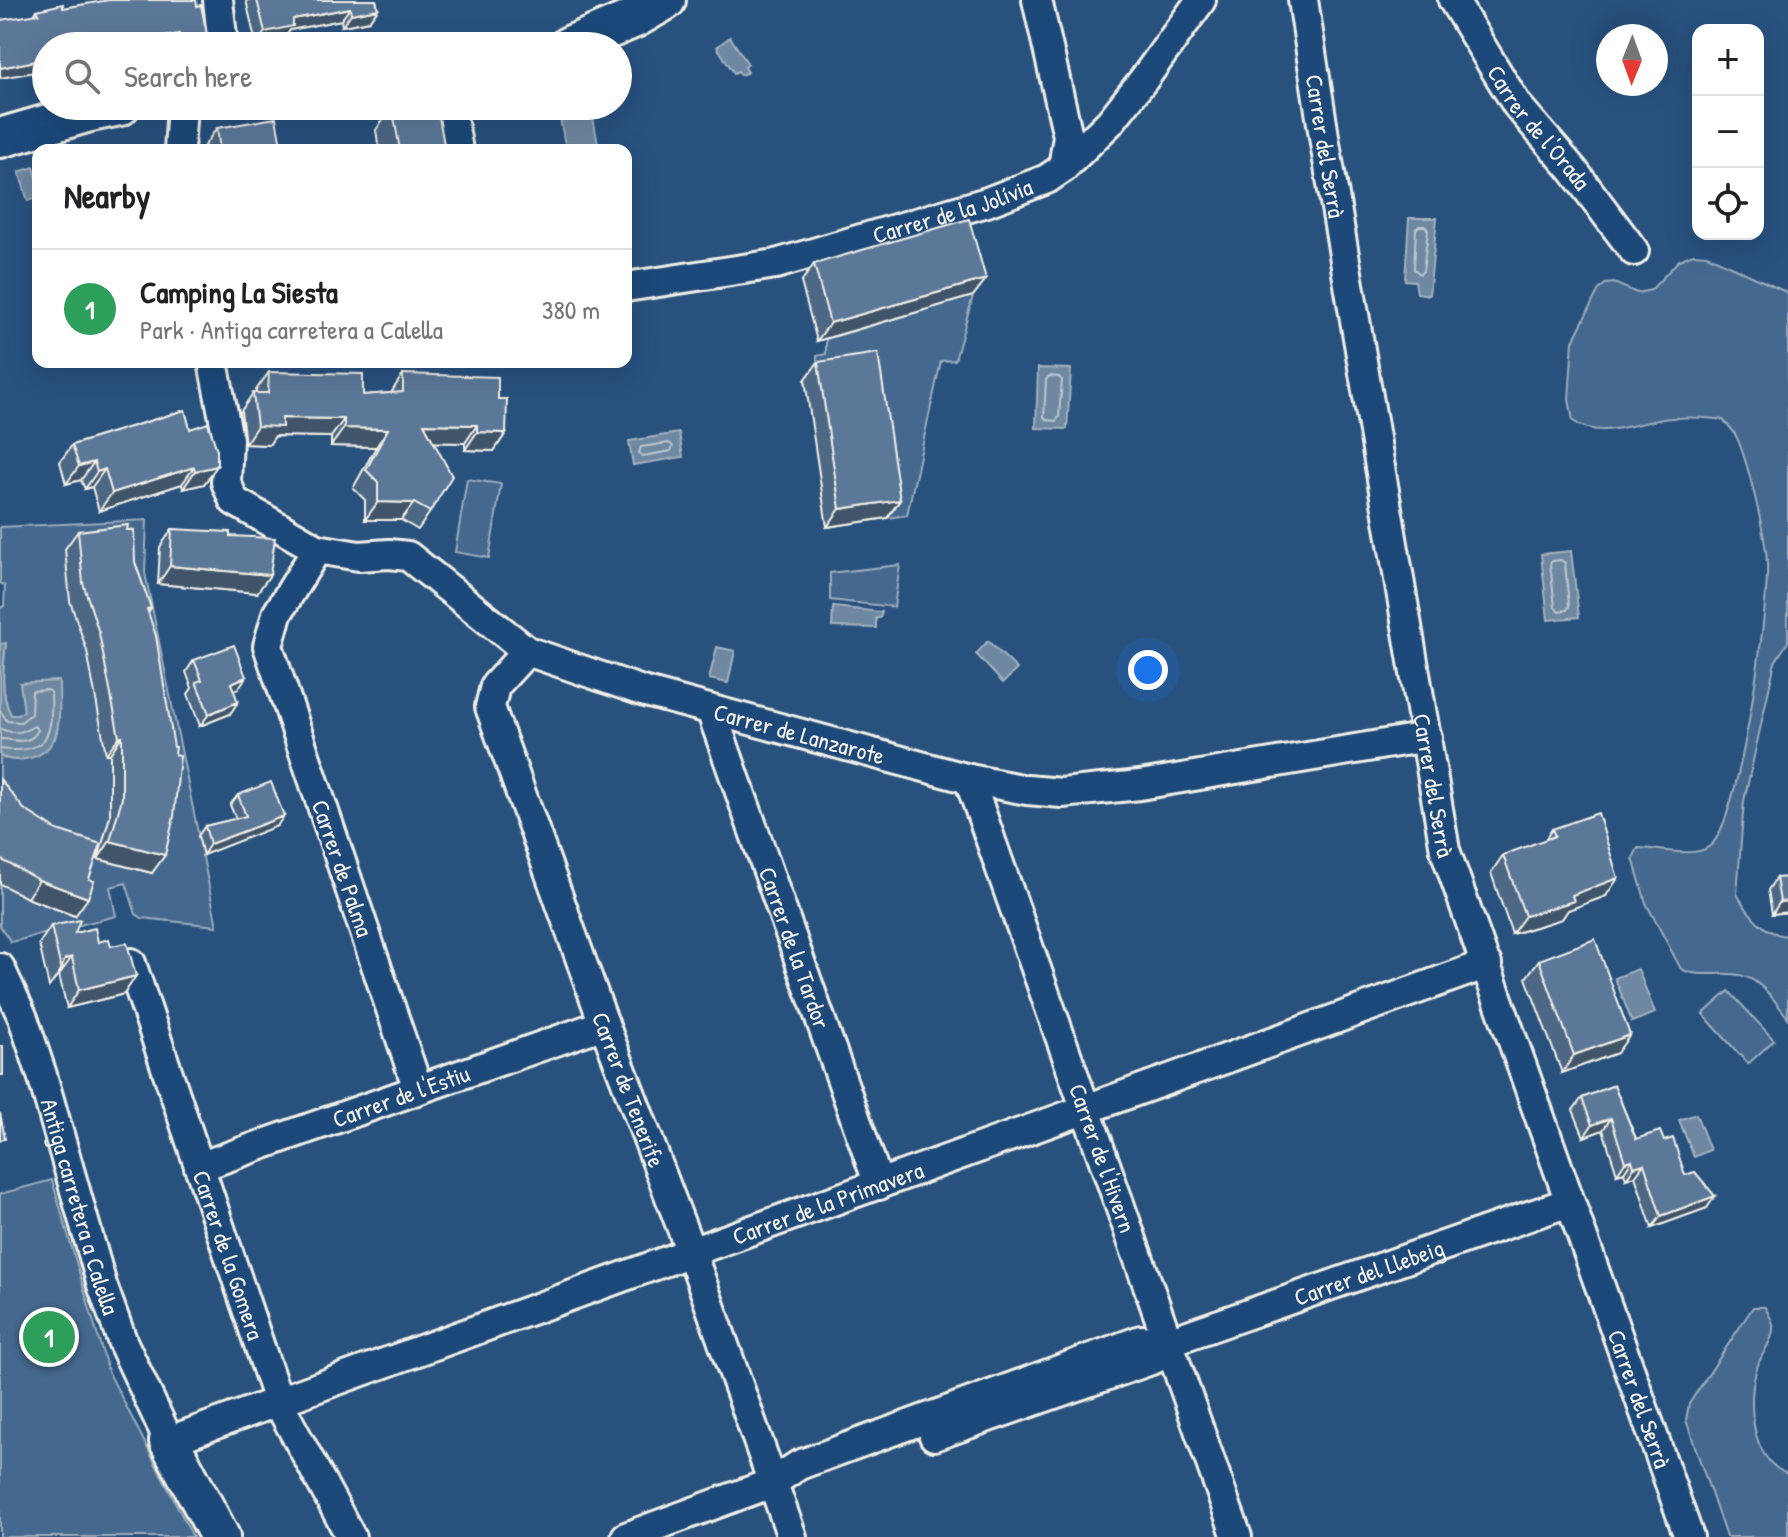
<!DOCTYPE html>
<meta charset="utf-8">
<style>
body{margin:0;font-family:"Patrick Hand",sans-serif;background:#f6f6f6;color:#202124}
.controls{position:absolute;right:24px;top:24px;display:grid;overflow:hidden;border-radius:16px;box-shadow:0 8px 32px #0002}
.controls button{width:72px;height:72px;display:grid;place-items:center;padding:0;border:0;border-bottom:2px solid #e0e0e0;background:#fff;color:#202124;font:40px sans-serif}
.compass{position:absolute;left:1596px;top:24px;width:72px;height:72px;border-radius:50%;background:#fff;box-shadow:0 8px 32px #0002;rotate:181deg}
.you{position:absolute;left:1148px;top:670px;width:28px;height:28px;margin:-20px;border:6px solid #fff;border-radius:50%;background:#1a73e8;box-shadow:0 0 0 12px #1a73e833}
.badge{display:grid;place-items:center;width:52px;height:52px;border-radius:50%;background:#111827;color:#fff;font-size:26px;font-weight:700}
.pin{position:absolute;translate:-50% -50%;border:4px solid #fff;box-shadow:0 2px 8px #0006}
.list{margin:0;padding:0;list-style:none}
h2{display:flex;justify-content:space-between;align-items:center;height:104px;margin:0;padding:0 32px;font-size:34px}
h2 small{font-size:26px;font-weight:400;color:#757577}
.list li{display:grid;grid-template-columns:52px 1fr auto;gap:24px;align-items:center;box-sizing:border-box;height:120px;padding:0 32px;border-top:2px solid #e0e0e0}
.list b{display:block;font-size:30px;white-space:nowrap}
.list p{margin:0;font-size:26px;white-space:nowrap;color:#757577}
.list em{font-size:26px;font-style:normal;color:#757577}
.icon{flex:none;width:44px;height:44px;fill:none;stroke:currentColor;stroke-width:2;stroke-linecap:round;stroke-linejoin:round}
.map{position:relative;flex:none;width:1788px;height:1537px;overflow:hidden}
.search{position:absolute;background:#fff;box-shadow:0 8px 32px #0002;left:32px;top:32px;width:600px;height:88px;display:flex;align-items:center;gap:20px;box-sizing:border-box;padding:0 28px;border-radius:44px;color:#757577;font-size:30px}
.panel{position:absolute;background:#fff;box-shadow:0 8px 32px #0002;left:32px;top:144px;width:600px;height:224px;border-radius:16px}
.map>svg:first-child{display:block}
.green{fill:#45688e;stroke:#9cacbb;stroke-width:2;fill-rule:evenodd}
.water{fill:#6e88a2;stroke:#a4b2be;stroke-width:2}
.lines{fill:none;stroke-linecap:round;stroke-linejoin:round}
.shore{stroke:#bec7cc;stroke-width:2}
.street-casing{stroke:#f4f1e8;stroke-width:34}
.secondary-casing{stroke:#f4f1e8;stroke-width:44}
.street{stroke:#1f4a7a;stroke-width:28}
.secondary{stroke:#1f4a7a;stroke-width:38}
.wall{fill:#4e6784;stroke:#f4f1e8;stroke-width:2}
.shaded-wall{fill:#40546b;stroke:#f4f1e8;stroke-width:2}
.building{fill:#5b7899;stroke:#f4f1e8;stroke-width:2}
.labels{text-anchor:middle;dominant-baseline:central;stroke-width:7;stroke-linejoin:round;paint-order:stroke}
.street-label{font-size:24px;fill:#f4f1e8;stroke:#1f4a7a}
</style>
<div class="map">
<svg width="1788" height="1537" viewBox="0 0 1788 1537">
<rect width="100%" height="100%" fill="#28517e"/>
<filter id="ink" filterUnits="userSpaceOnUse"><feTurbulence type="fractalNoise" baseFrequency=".0125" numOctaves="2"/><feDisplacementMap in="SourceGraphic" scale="16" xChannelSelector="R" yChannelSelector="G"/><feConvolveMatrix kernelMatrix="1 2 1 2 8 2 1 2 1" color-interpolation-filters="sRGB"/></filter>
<g filter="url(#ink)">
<g class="green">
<path d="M1693,254l14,1 81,38v349l-13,20 -31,139 -7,93c11,19 27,41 51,42v82c-12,-15 -26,-37 -45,-42 -20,-6 -43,3 -62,-7l-35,-66 -13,-45 5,-10c20,0 55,11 72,-2 30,-23 59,-240 57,-283 -1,-25 -20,-107 -32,-129 -3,-5 -8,-10 -12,-14 -16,-3 -34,-3 -51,-2 -32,2 -71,24 -99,3l-4,-22 4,-58 25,-50 7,-7 9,-1 23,10 14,-3 28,-30z"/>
<polygon points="973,296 955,360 941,361 907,515 887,518 865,371 818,378 817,356 826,354 826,339"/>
<polygon points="467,479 501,484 489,558 455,552"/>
<path d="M147,520l-2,53 72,353 -75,-8 -6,-4 -10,-31 -16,4 6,29 -105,26 -11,-16v-170l5,3 50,-20c6,-19 4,-39 3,-58l-38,2 4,28 -5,4h-8c-11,-20 -8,-49 -5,-71h-6v-36l4,-2 1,-20 -5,-3v-56zM110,770l42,103 -54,-14 12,-43z"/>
<polygon points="900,565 894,607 830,600 830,573"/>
<polygon points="1729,991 1774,1040 1748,1064 1703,1014"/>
<polygon points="52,1180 108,1371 193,1537 0,1537 0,1194"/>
<path d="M1753,1307h12c2,5 7,12 8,17 2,15 -11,28 -15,41 -12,33 -8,96 30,109v63h-62l-40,-117 3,-16z"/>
</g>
<g class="water">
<polygon points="730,37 748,64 745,67 748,72 741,75 738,71 734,73 717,47"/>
<polygon points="592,112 599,150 566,150 560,118"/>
<polygon points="34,167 38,181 38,197 28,201 19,172"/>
<polygon points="1409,218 1437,218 1429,295 1417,293 1415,281 1405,280"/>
<polygon points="1038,368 1071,369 1067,429 1036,428"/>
<polygon points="679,433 683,457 633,465 629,441"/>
<polygon points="1571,551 1579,617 1548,620 1541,554"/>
<polygon points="833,607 834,607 882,612 880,618 876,618 876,628 832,627"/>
<polygon points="988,641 1017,669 1003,683 976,654"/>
<path d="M6,643c-3,22 -6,52 5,72h7l6,-4 -4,-28 39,-2c0,32 6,72 -34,78 -10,2 -17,1 -25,-3v-112z"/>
<polygon points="717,647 735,651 728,683 709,679"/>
<polygon points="1638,969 1655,1013 1632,1022 1615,978"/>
<polygon points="1696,1114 1710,1150 1694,1157 1679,1120"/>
</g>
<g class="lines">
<g class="shore">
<polygon points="1419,226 1425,226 1428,230 1423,271 1420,274 1414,269 1416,229"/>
<polygon points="1049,376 1059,377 1062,380 1059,417 1056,421 1047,420 1044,417 1046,380"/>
<polygon points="669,443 673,446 671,451 643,456 639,453 641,447"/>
<polygon points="1561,560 1565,563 1569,606 1567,610 1558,611 1555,607 1550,564 1552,561"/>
<path d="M0,710l7,11 14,1 10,-8 1,-23 15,-1 4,2c2,44 -3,63 -51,57"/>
<path d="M0,728c12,7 23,5 34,-2l4,4c-9,17 -24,9 -38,9"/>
</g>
<defs>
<g id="street">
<polyline points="218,0 223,46"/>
<polyline points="1037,0 1068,136 1063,168"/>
<path id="s1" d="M1303,0l22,143 120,707 244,687"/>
<path id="s2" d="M1453,0l64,105 56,65 61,81"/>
<polyline points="450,106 458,150"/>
<polyline points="179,150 182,106"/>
<path id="s3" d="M626,287l150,-23 211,-62 60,-23 16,-11 47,-46 34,-43 57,-79"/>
<polyline points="213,362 228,439 226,482 234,501 317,549"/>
<path id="s4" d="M527,651l-32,35 -5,21 114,317 87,228 101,285"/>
<path id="s5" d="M711,710l168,475"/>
<path id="s6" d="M969,779l268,758"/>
<path id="s7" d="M131,963l148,441 72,133"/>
<path id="s8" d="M0,968l23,50 19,57 60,210 21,58 46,98 1318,-477"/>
<path id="s9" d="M418,1089l-150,-443 9,-32 40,-65 42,7 30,-2 19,2 119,95 115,40 327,88 58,11 35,3 78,-8 287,-48"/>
<path id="s10" d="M199,1167l405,-143"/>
<polyline points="934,1436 1154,1359 1168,1342"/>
<path id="s11" d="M626,1537l146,-54 27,-18 342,-125 27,2 401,-140"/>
</g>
<g id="secondary">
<polyline points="569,46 635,18 666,0"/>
<polyline points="0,138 86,113 120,106"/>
<polyline points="169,1441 220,1537"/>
</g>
</defs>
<use href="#street" class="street-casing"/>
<use href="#secondary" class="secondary-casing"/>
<use href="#street" class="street"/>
<use href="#secondary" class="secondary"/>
</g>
<g class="wall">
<polygon points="246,0 376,0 378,9 369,21 342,26 341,20 290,30 285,38 256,44"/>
<polygon points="63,8 207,35 199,46 46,46 46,75 42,76 34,15 37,10"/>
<polygon points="392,106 445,150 379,150 376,130"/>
<polygon points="217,128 282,150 205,150 204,146"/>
<polygon points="814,264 986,279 973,296 817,341 801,282"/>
<polygon points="818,362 900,500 887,518 827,527 805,380"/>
<polygon points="269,372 363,395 391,393 403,374 498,399 506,433 494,451 465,450 465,443 434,442 430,512 418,530 401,520 365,520 365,500 353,488 376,447 331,446 331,437 275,436 269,445 245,444 241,411 253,393 256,393 256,390"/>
<polygon points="185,410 204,484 183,489 182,484 99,511 92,487 85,489 81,480 66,484 60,462 72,445"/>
<polygon points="172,529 230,536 257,593 158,584 160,547"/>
<polygon points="127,530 135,562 151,608 148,613 152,873 98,859 110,816 110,754 106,754 87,651 70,601 65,549 78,531"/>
<polygon points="194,660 238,689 234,690 230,714 200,726 188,694 192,688 186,672"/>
<polygon points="0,779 75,916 27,898 0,884"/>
<polygon points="238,795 277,826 203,855 198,836 205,826 236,819 230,805"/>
<polygon points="1552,829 1606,896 1568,910 1562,919 1512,934 1491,873 1503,855 1545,840"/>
<polygon points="1776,878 1788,912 1772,914 1768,890"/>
<polygon points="51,926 98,942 124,994 67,1008 59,975 57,976 49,987 39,944"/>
<polygon points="1539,960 1617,1053 1562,1073 1526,978"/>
<polygon points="1614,1085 1636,1139 1664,1141 1707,1208 1652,1228 1635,1176 1626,1179 1624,1172 1617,1174 1603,1130 1584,1137 1573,1110 1582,1098"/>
</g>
<g class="shaded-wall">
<polygon points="350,8 341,20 290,30 285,38 256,44 265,32 293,19"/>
<polygon points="378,9 369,21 342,26 351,14"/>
<polygon points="179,34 170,46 121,46 121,45"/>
<polygon points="207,35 199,46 176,46 180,40"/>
<polygon points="46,59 46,63 41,71 0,78 0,68"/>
<polygon points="986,279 973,296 817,341 830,323"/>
<polygon points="282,418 344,419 331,437 275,436 269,445 245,444 257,426"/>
<polygon points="424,424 477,425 465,443 411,442"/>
<polygon points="344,428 388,429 376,447 331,446"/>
<polygon points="477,432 506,433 494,451 465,450"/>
<polygon points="94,462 81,480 66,484 79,466"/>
<polygon points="217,466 204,484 183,489 195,471"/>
<polygon points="194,467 182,484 99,511 112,493"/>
<polygon points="105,469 92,487 85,489 97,472"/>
<polygon points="900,500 887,518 827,527 840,509"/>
<polygon points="378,502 414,503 401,520 365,520"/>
<polygon points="170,566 270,575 257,593 158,584"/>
<polygon points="246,677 238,689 222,695 231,683"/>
<polygon points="238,702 230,714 200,726 209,714"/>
<polygon points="122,736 110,754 106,754 119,737"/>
<polygon points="284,816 277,826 203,855 210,844"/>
<polygon points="110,841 165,855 152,873 98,859"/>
<polygon points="1618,878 1606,896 1568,910 1562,919 1512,934 1525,916 1572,895"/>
<polygon points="39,880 88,898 75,916 27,898"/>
<polygon points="1788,901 1788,912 1772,914 1780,902"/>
<polygon points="72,957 59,975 57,976 61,969 65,959"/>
<polygon points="136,976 124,994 67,1008 79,990"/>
<polygon points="1630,1035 1617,1053 1562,1073 1574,1055"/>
<polygon points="1611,1118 1603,1130 1584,1137 1592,1125"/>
<polygon points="1632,1160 1624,1172 1617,1174 1625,1162"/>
<polygon points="1644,1164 1635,1176 1626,1179 1634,1167"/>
<polygon points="1715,1196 1707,1208 1652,1228 1661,1216"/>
</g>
<g class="building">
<polygon points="109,0 196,0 197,6 201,5 207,35 180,40 179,34 121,45 122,46 46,46 46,59 0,68 0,20 39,14 37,10 63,4 63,8"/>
<polygon points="257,0 376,0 378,9 351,14 350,8 293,19 293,26 265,32"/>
<polygon points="392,106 437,106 445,150 400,150"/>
<polygon points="276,118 282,150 220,150 217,128"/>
<polygon points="969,219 986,279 830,323 814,264"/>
<polygon points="878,353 900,500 840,509 818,362"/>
<polygon points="269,372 363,374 363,395 403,392 403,374 498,377 498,399 507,399 506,433 477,432 477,425 424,424 452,476 430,512 414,503 378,502 378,482 366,470 388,429 344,428 344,419 282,418 282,427 257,426 253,393 268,393"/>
<polygon points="185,410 190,429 208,423 217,450 217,466 195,471 194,467 112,493 105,469 97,472 94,462 79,466 72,445"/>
<polygon points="128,525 127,530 134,530 135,562 151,608 147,609 156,636 174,747 176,747 175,755 180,756 174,816 165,855 110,841 122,798 122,736 119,737 99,633 83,583 78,531"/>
<polygon points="172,529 230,532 230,536 275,538 270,575 170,566"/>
<polygon points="234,645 246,677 231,683 238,702 209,714 196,682 202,680 194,660"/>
<polygon points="0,779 24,809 57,830 101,844 89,879 94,881 88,898 39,880 0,859"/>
<polygon points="271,782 284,816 210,844 205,826 246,816 238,795"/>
<polygon points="1598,813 1618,878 1572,895 1574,901 1525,916 1503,855 1555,836 1552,829"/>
<polygon points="1788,877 1788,901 1780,902 1776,878"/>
<polygon points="80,920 75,933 95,928 98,942 109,939 111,946 127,943 136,976 79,990 72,957 65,959 61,969 51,926"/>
<polygon points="1595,939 1630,1035 1574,1055 1539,960"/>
<rect x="0" y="1046" width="3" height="29"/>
<polygon points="1614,1085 1636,1139 1660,1131 1664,1141 1673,1138 1685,1175 1695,1172 1715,1196 1661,1216 1644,1164 1634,1167 1632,1160 1625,1162 1611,1118 1592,1125 1582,1098"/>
<polygon points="0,1113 5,1139 0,1140"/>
</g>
</g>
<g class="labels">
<g class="street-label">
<text stroke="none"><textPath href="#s2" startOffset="154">Carrer de l'Orada</textPath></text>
<text stroke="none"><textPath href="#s1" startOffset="148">Carrer del Serrà</textPath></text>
<text stroke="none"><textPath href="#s3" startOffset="336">Carrer de la Jolívia</textPath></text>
<text stroke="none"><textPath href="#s9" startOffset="1106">Carrer de Lanzarote</textPath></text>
<text stroke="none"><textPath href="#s1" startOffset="796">Carrer del Serrà</textPath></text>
<text transform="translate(343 868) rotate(71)">Carrer de Palma</text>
<text stroke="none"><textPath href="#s5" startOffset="252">Carrer de la Tardor</textPath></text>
<text stroke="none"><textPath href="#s4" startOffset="476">Carrer de Tenerife</textPath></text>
<text stroke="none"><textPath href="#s10" startOffset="214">Carrer de l'Estiu</textPath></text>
<text stroke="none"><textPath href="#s6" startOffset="402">Carrer de l'Hivern</textPath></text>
<text stroke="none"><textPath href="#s8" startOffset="1204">Carrer de la Primavera</textPath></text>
<text stroke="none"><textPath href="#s8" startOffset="252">Antiga carretera a Calella</textPath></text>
<text stroke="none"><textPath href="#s7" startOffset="308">Carrer de la Gomera</textPath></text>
<text stroke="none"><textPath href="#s11" startOffset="792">Carrer del Llebeig</textPath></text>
<text stroke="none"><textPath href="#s1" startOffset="1444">Carrer del Serrà</textPath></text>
</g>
</g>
</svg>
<div class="controls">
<button>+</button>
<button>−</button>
<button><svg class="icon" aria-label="locate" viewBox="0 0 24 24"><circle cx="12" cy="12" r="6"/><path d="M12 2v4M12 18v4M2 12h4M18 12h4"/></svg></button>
</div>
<svg class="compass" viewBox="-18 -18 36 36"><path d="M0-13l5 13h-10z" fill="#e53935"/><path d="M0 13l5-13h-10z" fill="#757577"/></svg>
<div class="you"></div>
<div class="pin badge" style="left:49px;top:1337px;background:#2e9e5b">1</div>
<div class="search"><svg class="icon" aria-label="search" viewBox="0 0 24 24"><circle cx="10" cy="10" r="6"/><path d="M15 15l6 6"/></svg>Search here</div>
<section class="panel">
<h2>Nearby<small></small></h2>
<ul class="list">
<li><span class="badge" style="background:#2e9e5b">1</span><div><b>Camping La Siesta</b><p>Park · Antiga carretera a Calella</p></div><em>380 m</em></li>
</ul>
</section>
</div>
